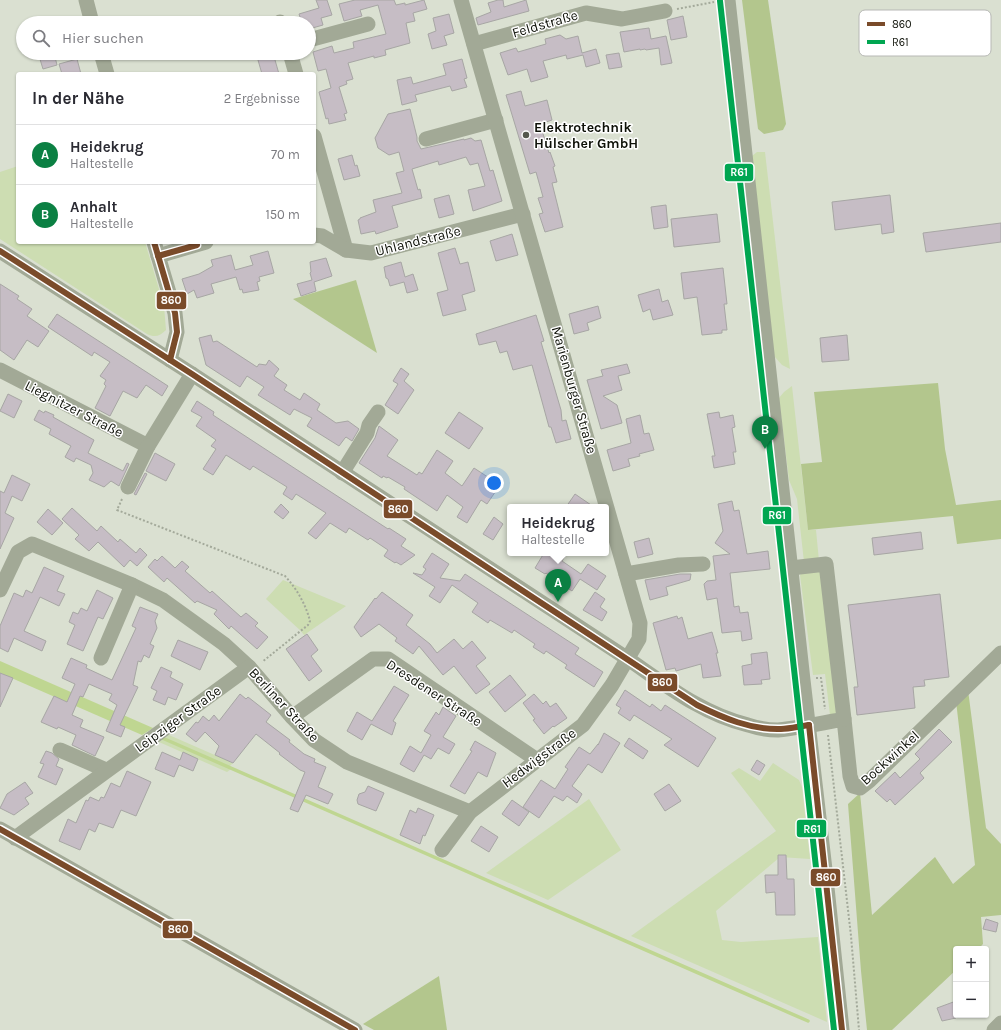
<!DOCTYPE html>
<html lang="de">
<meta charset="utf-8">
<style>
body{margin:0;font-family:Karla,sans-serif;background:#f7f7f7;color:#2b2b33}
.controls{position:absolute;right:12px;bottom:12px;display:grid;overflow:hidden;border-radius:4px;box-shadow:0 1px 3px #0004}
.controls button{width:36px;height:36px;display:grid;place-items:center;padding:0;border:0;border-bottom:1px solid #e1e1e2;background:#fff;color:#2b2b33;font:20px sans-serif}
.you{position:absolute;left:494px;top:483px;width:14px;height:14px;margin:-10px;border:3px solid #fff;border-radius:50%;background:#1a73e8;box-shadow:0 0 0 6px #1a73e833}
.badge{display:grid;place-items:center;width:26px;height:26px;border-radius:50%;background:#0b8043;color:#fff;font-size:13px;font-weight:700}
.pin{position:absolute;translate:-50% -33px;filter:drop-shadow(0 1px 2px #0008)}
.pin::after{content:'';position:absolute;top:21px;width:14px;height:12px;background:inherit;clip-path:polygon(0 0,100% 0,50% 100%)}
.popup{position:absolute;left:507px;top:504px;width:102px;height:52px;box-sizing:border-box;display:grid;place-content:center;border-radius:4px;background:#fff;filter:drop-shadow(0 1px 3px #0005);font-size:13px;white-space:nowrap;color:#7c7c81}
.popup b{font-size:15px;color:#2b2b33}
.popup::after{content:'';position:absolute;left:50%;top:100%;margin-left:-8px;border:8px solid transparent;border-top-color:#fff}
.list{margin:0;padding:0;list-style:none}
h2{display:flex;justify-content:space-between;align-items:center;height:52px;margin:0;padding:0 16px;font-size:17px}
h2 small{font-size:13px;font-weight:400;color:#7c7c81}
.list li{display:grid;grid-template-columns:26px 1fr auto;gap:12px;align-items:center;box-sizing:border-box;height:60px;padding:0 16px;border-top:1px solid #e1e1e2}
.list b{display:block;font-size:15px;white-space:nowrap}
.list p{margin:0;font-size:13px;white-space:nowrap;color:#7c7c81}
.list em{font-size:13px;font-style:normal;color:#7c7c81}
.icon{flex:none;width:22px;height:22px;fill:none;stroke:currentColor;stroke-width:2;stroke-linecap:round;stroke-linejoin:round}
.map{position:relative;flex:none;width:1001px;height:1030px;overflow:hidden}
.search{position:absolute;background:#fff;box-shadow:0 1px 3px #0004;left:16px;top:16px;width:300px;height:44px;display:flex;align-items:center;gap:10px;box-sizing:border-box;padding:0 14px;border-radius:22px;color:#7c7c81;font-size:15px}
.panel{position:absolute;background:#fff;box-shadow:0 1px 3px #0004;left:16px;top:72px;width:300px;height:172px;border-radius:4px}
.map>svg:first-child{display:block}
.green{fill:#cdddb2}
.forest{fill:#b3c68d}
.water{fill:#bfd691}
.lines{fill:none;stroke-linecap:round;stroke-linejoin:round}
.stream{stroke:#bfd691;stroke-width:3.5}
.building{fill:#c6bdc5;stroke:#a7a6a4}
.path{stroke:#a3a99a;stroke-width:2;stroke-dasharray:2 2;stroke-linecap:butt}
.minor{stroke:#a2a996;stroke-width:15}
.bus-1-casing{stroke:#fff;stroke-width:9}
.bus-2-casing{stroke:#fff;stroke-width:9}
.bus-1{stroke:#7a4b2a;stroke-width:6}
.bus-2{stroke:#00a651;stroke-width:6}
.poi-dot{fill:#55594e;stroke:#fff;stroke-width:1.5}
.labels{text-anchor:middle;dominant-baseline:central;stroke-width:3;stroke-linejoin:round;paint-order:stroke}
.street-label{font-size:14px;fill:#0e1108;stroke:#fff}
.poi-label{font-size:14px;font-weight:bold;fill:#0e1108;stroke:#fff;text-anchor:start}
.key{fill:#fff;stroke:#b7b8b5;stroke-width:1}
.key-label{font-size:11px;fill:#0e1108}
.line-badge{stroke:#fff;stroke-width:1.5}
.badge-label{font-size:11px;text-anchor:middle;font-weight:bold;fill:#fff}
</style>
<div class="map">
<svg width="1001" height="1030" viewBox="0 0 1001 1030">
<rect width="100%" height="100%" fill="#dae0d1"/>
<g class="green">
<polygon points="757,152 765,152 790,369 782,365 774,356 752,156"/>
<path d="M18,166v76h127l19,64 2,24c-6,6 -11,8 -19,4l-147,-95v-67z"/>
<polygon points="792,386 808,530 816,530 819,561 804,562 797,499 789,480 779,398 784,392"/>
<polygon points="820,568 837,711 834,715 830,715 825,674 813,675 800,575 805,571"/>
<polygon points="283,580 346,606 304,635 301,631 266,599"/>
<polygon points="169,735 233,763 229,767 165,738"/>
<polygon points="163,739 231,769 227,772 159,742"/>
<polygon points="773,763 799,780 802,787 810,859 780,857 716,911 722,940 741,942 818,937 827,1022 631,936 776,831 731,773 739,768 760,781"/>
<polygon points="589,799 621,850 548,900 486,873"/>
</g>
<g class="forest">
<polygon points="742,0 768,0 786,124 783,130 764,134 758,129"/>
<polygon points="356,280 377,353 293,299"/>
<polygon points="938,383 945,449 956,505 1001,500 1001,539 957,544 953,516 808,530 801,464 822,462 814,392"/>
<polygon points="968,690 986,828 1001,844 1001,915 981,917 983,944 978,949 956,949 956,970 892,1030 867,1030 861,971 848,804 860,793 872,915 935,857 953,884 975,865 956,701"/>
<polygon points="439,976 447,1030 374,1030 363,1024"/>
</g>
<polygon class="water" points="0,661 153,728 142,735 0,673"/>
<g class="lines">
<polyline class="stream" points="160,737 808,1021"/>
</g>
<g class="building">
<polygon points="316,0 327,0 332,15 321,18 323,25 309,29 309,23 302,23 299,14 319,8"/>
<polygon points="355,0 394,0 396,5 405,3 405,5 424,0 427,9 413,13 415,21 406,23 410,43 385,50 386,55 374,58 374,56 348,63 353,79 346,81 347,84 339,87 347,113 344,114 346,120 329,124 328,118 326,119 319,92 331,88 326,69 318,71 313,52 332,46 334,53 354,48 353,42 386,34 378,5 360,10 362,16 344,21 339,4"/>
<polygon points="498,0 503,0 504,7 526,0 529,11 478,25 476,18 491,12 488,3"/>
<polygon points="449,14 454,33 444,36 447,45 432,49 428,34 436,31 433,18"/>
<polygon points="683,16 687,37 671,40 667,20"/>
<polygon points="649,28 651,39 666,36 672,63 661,65 659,48 646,50 645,49 640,50 640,49 624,52 620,32"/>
<polygon points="560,35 566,39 578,36 582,53 596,49 600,63 586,67 583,55 567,59 566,55 543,61 548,77 531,82 527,69 508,75 500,53 516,48 518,52 546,44 545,39"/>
<polygon points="49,53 54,53 57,65 43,69 39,56"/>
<polygon points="256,53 273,53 279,74 262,74"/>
<polygon points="619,53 622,67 609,69 606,55"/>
<polygon points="77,59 81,74 62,74 59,64"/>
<polygon points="462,59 467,78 464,79 467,87 452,91 450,86 415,95 417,101 402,105 397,80 411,77 413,84 446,75 443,64"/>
<polygon points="521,91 525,106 547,100 552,120 540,124 549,153 550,152 555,166 553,167 557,182 552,183 563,227 545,232 539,214 543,213 538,198 543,197 536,172 530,174 506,95"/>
<polygon points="410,109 417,137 417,141 421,149 464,139 464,140 471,138 475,141 481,140 490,171 493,170 502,201 473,211 468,190 485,186 478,163 470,165 466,157 439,165 438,161 412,169 418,190 420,189 422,198 392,206 398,227 376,234 375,231 361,234 358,220 360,219 360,218 376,212 373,200 402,193 396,173 404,171 399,152 389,155 378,148 375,138 388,114"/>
<polygon points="352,155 355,166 357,165 360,176 344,180 338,159"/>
<polygon points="449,195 454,214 439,218 434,199"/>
<polygon points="890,195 894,232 882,234 881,224 835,230 832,202"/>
<polygon points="666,205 668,227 654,229 651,207"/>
<polygon points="717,214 720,242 674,247 671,219"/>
<polygon points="1001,223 1001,242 926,252 923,233"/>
<polygon points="512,234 518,255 496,261 490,241"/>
<polygon points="455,248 460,264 468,262 475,291 462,295 466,310 443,316 437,293 448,290 438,253"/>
<polygon points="268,251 274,273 259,277 260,281 257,282 259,290 243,293 242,289 240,290 236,277 211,284 214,293 197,298 194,290 187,294 182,279 199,274 213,266 211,260 231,255 235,270 253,265 250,256"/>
<polygon points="326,258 332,276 314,282 316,291 301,296 297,284 312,280 310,273 311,272 310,262"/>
<polygon points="401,262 405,277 413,274 418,290 407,293 404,282 390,286 388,279 386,278 384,267"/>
<polygon points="723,268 727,304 724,304 727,330 722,330 722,333 702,335 697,297 684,299 681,273"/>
<polygon points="0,284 19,296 17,299 32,309 27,316 49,331 38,347 27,340 14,360 0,350"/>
<polygon points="659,289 662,302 668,300 673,315 653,320 650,309 643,312 638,295"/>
<polygon points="598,306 601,318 587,323 589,330 574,334 569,314"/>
<polygon points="57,314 168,386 162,396 146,385 137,398 123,391 110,416 95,408 106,386 104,384 106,380 100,376 110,362 94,352 92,356 48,327"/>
<polygon points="536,315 544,341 541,342 561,410 562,421 566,420 571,439 556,443 551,427 549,427 532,365 513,370 507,351 500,353 496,341 479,345 476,334"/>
<polygon points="211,335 213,342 217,341 257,367 259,364 266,365 269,360 279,369 274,376 287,385 284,390 300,400 304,393 320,404 317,410 336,423 348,421 359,429 352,441 346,437 345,438 339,446 307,426 312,418 294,409 290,415 258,395 264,387 247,376 240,387 206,365 199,338"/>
<polygon points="847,335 849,360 822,362 820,338"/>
<polygon points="627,364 630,373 618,376 622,390 603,396 617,405 622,423 601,429 587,380 603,376 601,370"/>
<polygon points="401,368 409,374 404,381 414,390 398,414 385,405 398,384 393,381"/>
<polygon points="8,394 22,401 14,418 0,411"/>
<polygon points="197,401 214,412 213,415 331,492 388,529 389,528 406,539 401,546 415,555 401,565 396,562 395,563 384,556 388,550 370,538 368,540 349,528 346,533 330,523 316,539 308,533 326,513 296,494 292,500 283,494 287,487 253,466 250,470 226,455 213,475 203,469 216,449 211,446 216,440 196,426 202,417 191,411"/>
<polygon points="39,410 44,413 45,411 54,415 53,417 94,440 88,453 123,471 127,463 129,464 119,486 111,481 104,487 89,480 93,473 91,465 76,458 74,462 65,457 71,446 49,434 51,429 34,420"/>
<polygon points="459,412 483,428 469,449 445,433"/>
<polygon points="719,412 720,418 733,415 735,427 732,428 736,452 733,452 735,464 714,468 712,456 715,456 707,414"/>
<polygon points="640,415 644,434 649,433 654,450 639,454 640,456 628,459 630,466 613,471 607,450 631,443 626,419"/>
<polygon points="379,426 398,440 387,456 417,475 419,472 422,474 437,450 453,461 445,473 462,486 474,468 500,485 487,504 481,500 467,523 457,517 463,507 447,495 437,511 404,489 405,487 388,477 387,478 383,476 382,478 359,463 375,438"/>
<polygon points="155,453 175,464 166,481 146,471"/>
<polygon points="145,473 147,474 136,495 134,494"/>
<polygon points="12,475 30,484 22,501 12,496 5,513 14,518 0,549 0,491 4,493"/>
<polygon points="575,494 594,507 566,507"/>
<polygon points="732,501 734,511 739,510 747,554 768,551 770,569 730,573 734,607 739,606 740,613 748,612 752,639 742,641 741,631 722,633 717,598 707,600 704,584 707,581 716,580 713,556 730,554 715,543 723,531 718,504"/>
<polygon points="281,504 289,512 283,519 274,512"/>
<polygon points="72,508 97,531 101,526 118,542 120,539 136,553 140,548 147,555 137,566 130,560 124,567 98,542 89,551 75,539 79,535 62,519"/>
<polygon points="48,509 63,523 52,535 37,522"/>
<polygon points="494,517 503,524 493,540 483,534"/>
<polygon points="921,532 923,549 874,555 872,538"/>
<polygon points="649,538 653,554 638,558 634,542"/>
<polygon points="432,553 449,564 440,578 460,581 465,574 579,648 575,654 603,672 594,687 565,668 567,665 546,651 544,654 533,647 535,644 514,630 512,633 490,620 488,623 472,612 478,603 452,585 440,603 429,596 435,587 413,573 422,575 426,569 423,567"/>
<polygon points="544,553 567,553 562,561 581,574 588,564 606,576 597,590 580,579 572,591 546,573 545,574 535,568"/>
<polygon points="162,556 175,568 182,561 189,567 185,571 210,593 212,591 241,617 246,613 258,623 255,626 268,637 257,649 231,626 229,629 214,614 217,610 197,601 195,603 167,578 164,582 148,567 155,559 157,561"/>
<polygon points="44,567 64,576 57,591 65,594 59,606 40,597 24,631 46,641 42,651 14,638 8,652 0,648 0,626 14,593 23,597 26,590 32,593"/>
<polygon points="680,574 691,574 690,580 666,587 668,595 650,600 645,580"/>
<polygon points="97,590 113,598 103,619 98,617 83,651 67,644 75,625 69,622 73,612 78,614 81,608 87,611"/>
<polygon points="382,592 413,615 406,625 430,644 437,653 454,639 463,649 472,641 486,658 476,666 490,684 476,694 454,666 443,675 419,646 413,654 395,641 397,638 379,624 361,637 354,627 375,598 376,599"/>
<polygon points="595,592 605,599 600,607 607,612 602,621 583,610"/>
<polygon points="940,594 949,677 924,680 925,686 913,687 915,708 857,715 854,687 858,687 848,605"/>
<polygon points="140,607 158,614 155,621 157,628 150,644 154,646 149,658 144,655 141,662 138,661 133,685 138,687 120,725 125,727 121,737 106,731 117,705 109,700 112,694 89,684 83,697 80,696 72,715 83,720 80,727 104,737 95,756 72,745 76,735 58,727 57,729 41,722 54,696 67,702 75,684 62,678 71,658 87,665 86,668 112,680 136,628 132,626"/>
<polygon points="677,616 678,619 682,617 688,639 712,632 718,653 716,653 721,676 703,678 701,664 676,671 675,668 666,670 653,623"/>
<polygon points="307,634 318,650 311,656 322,671 309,681 286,649"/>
<polygon points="178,640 208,652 200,670 171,656"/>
<polygon points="767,652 770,679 761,680 762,684 744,685 742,666 752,664 751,654"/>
<polygon points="161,667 172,672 170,677 183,684 176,700 168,697 165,705 153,700 157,691 151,688"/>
<polygon points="0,673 13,678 0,707"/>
<polygon points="510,675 526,695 505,712 489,692"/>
<polygon points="394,686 409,695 393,721 396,723 392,735 371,724 362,740 347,731 357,712 372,721"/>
<polygon points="625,690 650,707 652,704 661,711 665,705 716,738 698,767 664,745 672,739 634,715 630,721 618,713 621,708 616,705"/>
<polygon points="240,694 246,699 248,697 271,715 266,722 290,740 289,742 304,754 315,759 314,762 326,767 318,787 333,794 328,804 306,795 298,812 290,809 305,772 300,770 279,754 280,753 256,734 233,763 215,755 219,746 205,732 196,742 186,734 196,722 198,723 203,716 209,721 214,715 219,721"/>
<polygon points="534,694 543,704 546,701 550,707 556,703 567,718 554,727 553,726 544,734 533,720 535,719 523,703"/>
<polygon points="443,707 456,716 443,737 455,744 449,754 438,748 431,759 424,755 414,772 400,764 410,746 421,753 431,735 424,731 436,712 439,715"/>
<polygon points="939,729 952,742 920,773 924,778 895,805 890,799 887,802 875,791 895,772 900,778 920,759 915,754"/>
<polygon points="604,733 620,743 602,773 588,764 572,786 582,794 577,803 567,796 563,801 554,796 539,818 523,807 541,780 555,789 568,769 565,767 579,747 590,754 598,744 598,745"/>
<polygon points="629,738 648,751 643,759 624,746"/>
<polygon points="475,741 496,753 487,777 478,772 465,794 450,786 472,751 470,750"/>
<polygon points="46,751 52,753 59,759 56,766 63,769 56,785 38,777 44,764 40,763"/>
<polygon points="162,752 180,760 183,752 198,759 193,771 179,765 174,777 155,769"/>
<polygon points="757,760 765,765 759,775 751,770"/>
<polygon points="127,771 151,782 136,816 121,810 113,828 99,823 95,832 89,829 80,850 59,841 68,819 76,823 86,800 88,801 90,797 99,801 101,797 104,798 111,783 120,787"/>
<polygon points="25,782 33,793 25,798 29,804 14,815 0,808 7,794"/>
<polygon points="669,784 681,801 665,811 654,794"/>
<polygon points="368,786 384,793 376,811 358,804 357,800 359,794 365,792"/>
<polygon points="512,800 529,812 519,826 502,814"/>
<polygon points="418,808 434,815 425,836 423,835 420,844 400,835 410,810 416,813"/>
<polygon points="481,826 498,837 489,852 471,841"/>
<polygon points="778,855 786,855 787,879 794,879 795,915 776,915 775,892 766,893 765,875 778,875"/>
<polygon points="986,919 998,923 996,932 983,929"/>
<polygon points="956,1001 956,1018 942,1021 937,1008"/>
</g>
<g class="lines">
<g class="path">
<polyline points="677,9 714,2"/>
<path d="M122,499l-5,11 168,66c12,13 21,29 25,45l-2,4 -46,37"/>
<polyline points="816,678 821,678 825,709"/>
<polyline points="828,735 851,936 859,1030"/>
</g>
<g class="minor">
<polyline points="86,0 92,23"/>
<polyline points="728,0 803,680 826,878 842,1030"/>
<polyline points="280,22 280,23"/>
<polyline points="309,40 368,24"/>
<polyline points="474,44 586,13 622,19 665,11"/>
<polyline points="101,53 107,74"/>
<polyline points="290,53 296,74"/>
<polyline points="314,136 346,250"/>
<polyline points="426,139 496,120"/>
<polyline points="314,235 322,236 346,250 371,253 523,214"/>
<polyline points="154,242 175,313 177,332 170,360"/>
<path d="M0,251l192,123 436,285c38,26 74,55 120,66 9,3 20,5 30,5 22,-2 45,-7 66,-11l6,57 3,10 7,2 9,-7 132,-128"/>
<polyline points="158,256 206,242"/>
<polyline points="0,370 148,446 192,374"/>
<polyline points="342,473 367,433 369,425 378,412"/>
<polyline points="128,487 148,446"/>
<polyline points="791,568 826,564 844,719"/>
<polyline points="626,574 679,565 703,564"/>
<polyline points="0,590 18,552 32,544 132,585 163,600 224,644 249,667 292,717 314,740 347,762 470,812"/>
<polyline points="101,658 132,585"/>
<polyline points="292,717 373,659 388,659 537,760"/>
<polyline points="60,750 106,770"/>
<polyline points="0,829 355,1030"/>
<polyline points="15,838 249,667"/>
<polyline points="442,850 470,812 583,725 612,685 639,639 640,623 461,0"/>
<polyline points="994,1030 1001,1023"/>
</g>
<defs>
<g id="bus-1">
<polyline points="154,242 175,313 177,332 170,360"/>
<path d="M0,251l192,123 505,331c26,13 54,25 84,24 9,0 19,-3 28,-4"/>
<polyline points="158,256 197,245"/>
<polyline points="809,725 842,1030"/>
<polyline points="0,829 355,1030"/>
</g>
<polyline id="bus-2" points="720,1 834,1030"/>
</defs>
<use href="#bus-1" class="bus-1-casing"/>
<use href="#bus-2" class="bus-2-casing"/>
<use href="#bus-1" class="bus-1"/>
<use href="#bus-2" class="bus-2"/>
</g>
<circle class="poi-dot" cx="526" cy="135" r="4"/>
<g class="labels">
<g class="street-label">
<text transform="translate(545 24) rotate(-16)">Feldstraße</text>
<text transform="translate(418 241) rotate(-14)">Uhlandstraße</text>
<text transform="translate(574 390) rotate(74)">Marienburger Straße</text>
<text transform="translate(74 409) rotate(27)">Liegnitzer Straße</text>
<text transform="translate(434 693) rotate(33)">Dresdener Straße</text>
<text transform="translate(284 705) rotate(47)">Berliner Straße</text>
<text transform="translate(178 719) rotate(-36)">Leipziger Straße</text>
<text transform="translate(539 758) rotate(-37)">Hedwigstraße</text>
<text transform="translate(890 758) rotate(-42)">Bockwinkel</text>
</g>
<g class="poi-label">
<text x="534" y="127">Elektrotechnik<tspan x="534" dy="16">Hülscher GmbH</tspan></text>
</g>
</g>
<rect x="859" y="10" width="132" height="46" rx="6" class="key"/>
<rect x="867" y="22" width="18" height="4" fill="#7a4b2a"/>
<rect x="867" y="40" width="18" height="4" fill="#00a651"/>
<g class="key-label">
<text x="892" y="28">860</text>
<text x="892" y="46">R61</text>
</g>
<g class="line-badge">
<rect x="724" y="163" width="30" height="19" rx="4" fill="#00a651"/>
<rect x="156" y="291" width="31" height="19" rx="4" fill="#7a4b2a"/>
<rect x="383" y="499" width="30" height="20" rx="4" fill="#7a4b2a"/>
<rect x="762" y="506" width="30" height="19" rx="4" fill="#00a651"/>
<rect x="647" y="673" width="31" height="19" rx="4" fill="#7a4b2a"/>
<rect x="796" y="819" width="31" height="19" rx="4" fill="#00a651"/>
<rect x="810" y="868" width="31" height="19" rx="4" fill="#7a4b2a"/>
<rect x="162" y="920" width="31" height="19" rx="4" fill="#7a4b2a"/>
</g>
<g class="badge-label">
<text x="739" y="176">R61</text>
<text x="171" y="304">860</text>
<text x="398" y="513">860</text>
<text x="777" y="519">R61</text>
<text x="662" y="686">860</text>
<text x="812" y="833">R61</text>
<text x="826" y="881">860</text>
<text x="178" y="933">860</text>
</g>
</svg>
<div class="controls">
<button>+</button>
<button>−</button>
</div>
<div class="you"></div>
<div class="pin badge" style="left:558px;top:602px">A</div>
<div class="popup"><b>Heidekrug</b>Haltestelle</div>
<div class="pin badge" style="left:765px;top:449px">B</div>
<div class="search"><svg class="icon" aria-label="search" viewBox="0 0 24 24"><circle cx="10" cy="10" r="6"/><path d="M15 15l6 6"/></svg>Hier suchen</div>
<section class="panel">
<h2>In der Nähe<small>2 Ergebnisse</small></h2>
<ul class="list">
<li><span class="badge">A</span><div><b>Heidekrug</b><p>Haltestelle</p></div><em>70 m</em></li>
<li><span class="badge">B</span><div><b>Anhalt</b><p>Haltestelle</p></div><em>150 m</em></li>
</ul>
</section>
</div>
